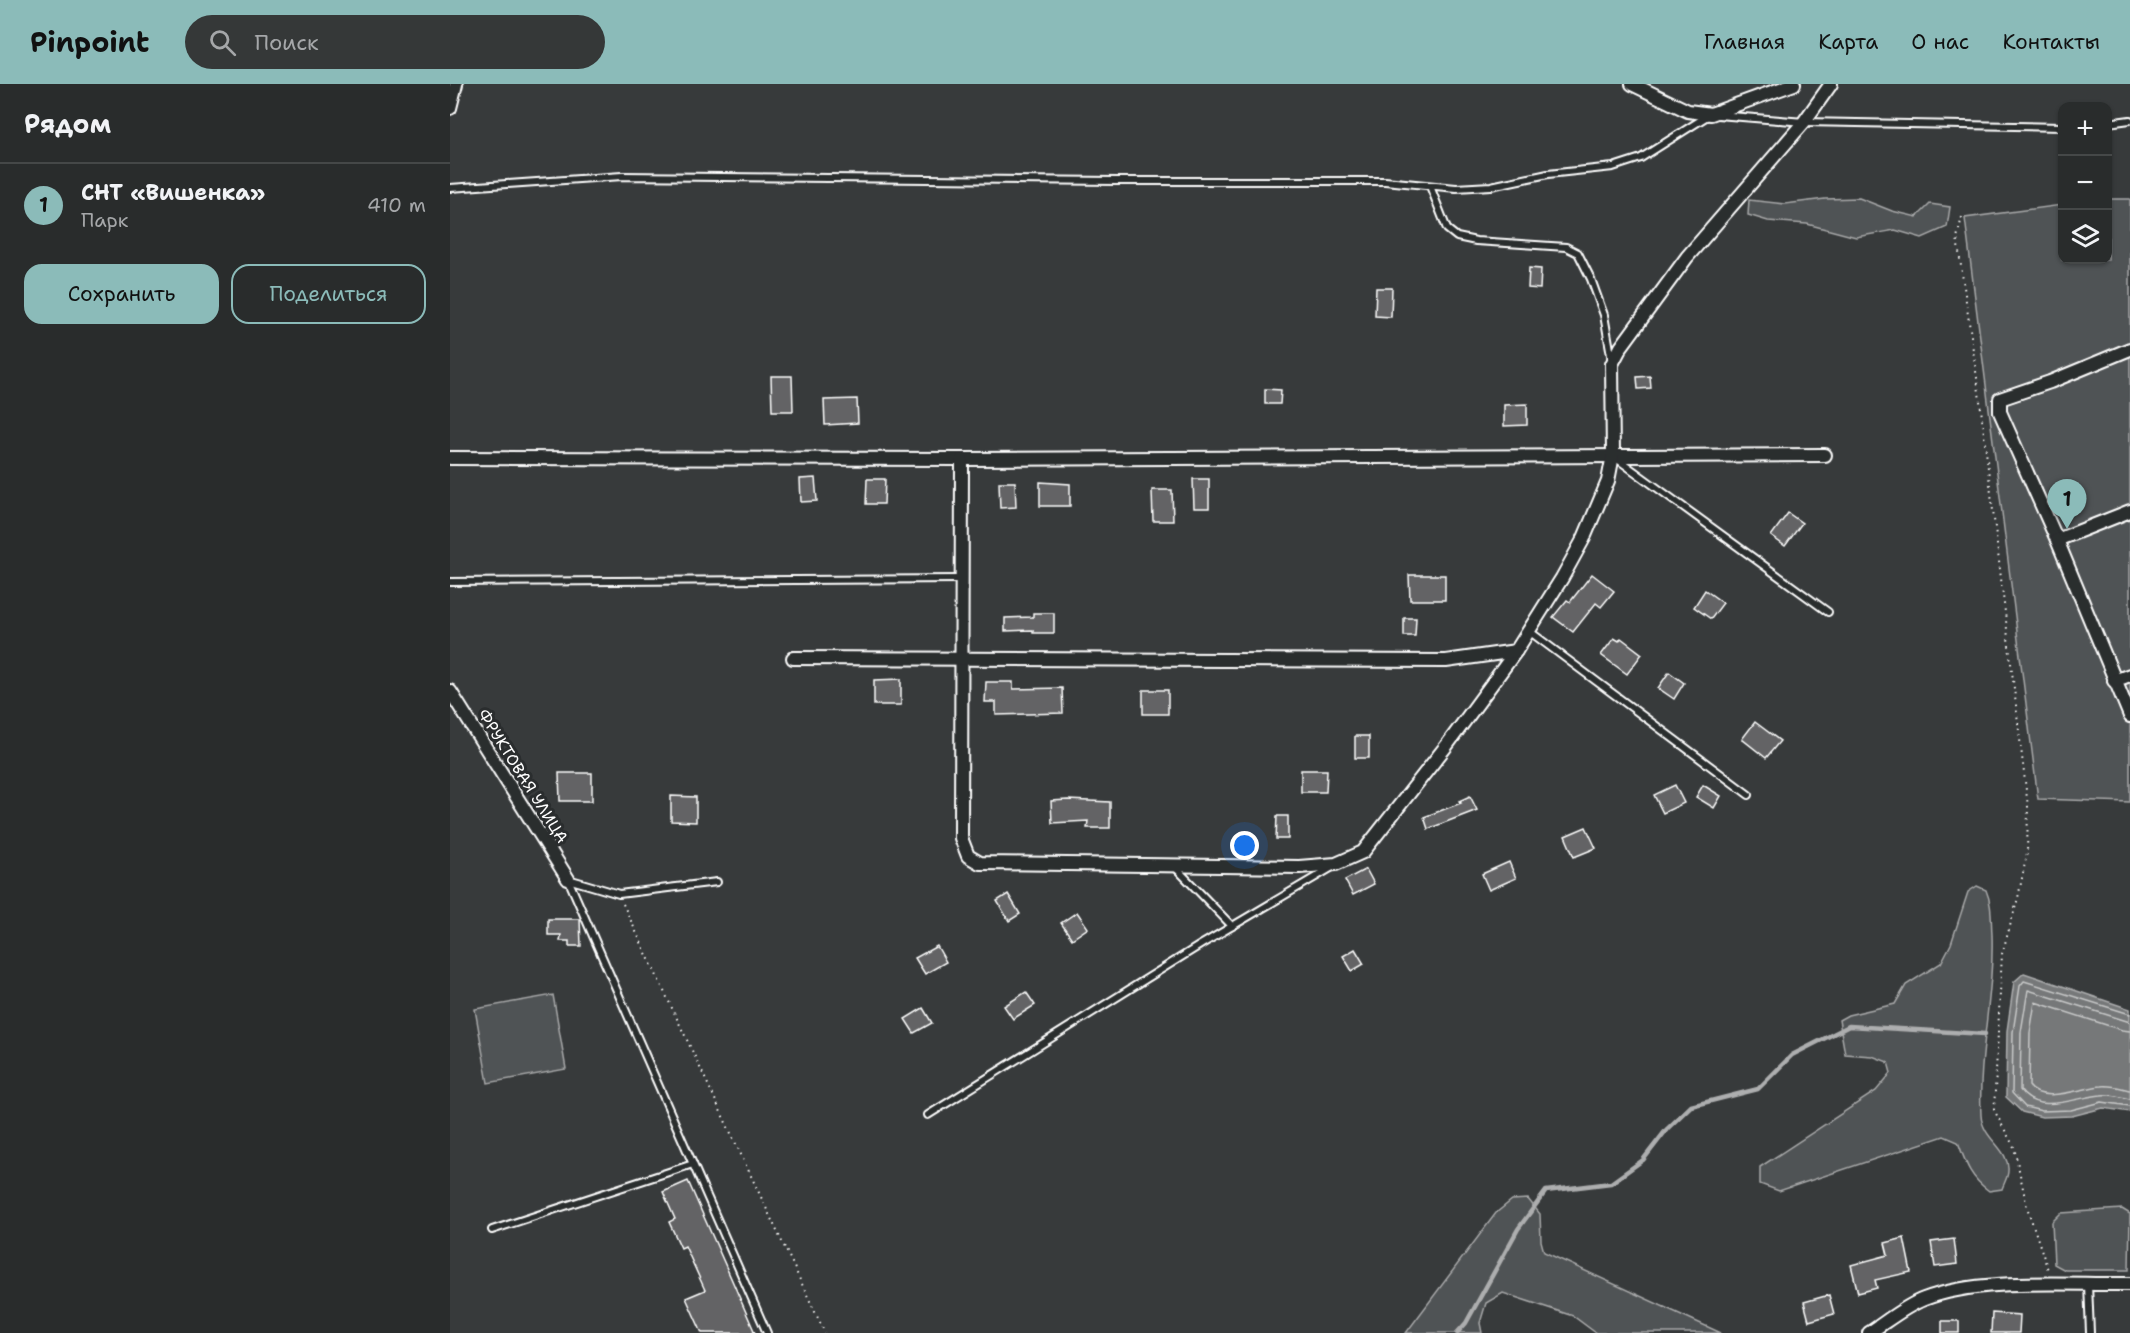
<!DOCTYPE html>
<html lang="ru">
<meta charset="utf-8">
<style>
body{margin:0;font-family:"Shantell Sans",sans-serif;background:#353838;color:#f1f3f6}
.controls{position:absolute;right:18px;top:18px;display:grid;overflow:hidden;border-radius:12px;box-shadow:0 2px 4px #0004}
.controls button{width:54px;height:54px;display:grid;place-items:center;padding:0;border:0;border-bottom:2px solid #454848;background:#292c2c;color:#f1f3f6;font:30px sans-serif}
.you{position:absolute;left:795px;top:762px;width:21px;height:21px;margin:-15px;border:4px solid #fff;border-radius:50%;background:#1a73e8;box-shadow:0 0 0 9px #1a73e833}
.badge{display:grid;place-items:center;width:39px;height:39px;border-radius:50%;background:#8bbbb9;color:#111;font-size:20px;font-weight:700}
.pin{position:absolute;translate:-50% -50px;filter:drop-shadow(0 2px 3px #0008)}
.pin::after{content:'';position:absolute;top:32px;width:21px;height:18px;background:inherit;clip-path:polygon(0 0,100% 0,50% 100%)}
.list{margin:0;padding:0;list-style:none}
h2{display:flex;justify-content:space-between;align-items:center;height:78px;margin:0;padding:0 24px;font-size:26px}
h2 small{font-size:20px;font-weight:400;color:#a5a7a9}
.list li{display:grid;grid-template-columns:39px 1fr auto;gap:18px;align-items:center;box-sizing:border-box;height:84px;padding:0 24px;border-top:2px solid #454848}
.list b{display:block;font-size:22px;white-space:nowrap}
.list p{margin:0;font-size:20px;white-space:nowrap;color:#a5a7a9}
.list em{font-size:20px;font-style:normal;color:#a5a7a9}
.actions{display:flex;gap:12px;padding:18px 24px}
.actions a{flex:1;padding:14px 0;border:2px solid #8bbbb9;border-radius:18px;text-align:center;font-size:21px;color:#8bbbb9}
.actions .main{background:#8bbbb9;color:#111}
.icon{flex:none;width:33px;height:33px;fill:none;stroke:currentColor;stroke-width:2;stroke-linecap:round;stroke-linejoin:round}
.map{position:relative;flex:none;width:1680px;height:1249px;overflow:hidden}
header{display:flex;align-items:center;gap:36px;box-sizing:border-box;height:84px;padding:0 30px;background:#8bbbb9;color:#111}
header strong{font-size:28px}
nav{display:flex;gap:33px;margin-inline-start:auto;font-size:21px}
.search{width:420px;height:54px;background:#353838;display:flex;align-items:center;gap:15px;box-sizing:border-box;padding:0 21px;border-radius:33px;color:#a5a7a9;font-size:22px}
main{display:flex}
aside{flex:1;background:#292c2c}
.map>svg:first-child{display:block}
.green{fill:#505354;stroke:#a8a9aa;stroke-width:1.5}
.water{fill:#767879;stroke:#adaeaf;stroke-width:1.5}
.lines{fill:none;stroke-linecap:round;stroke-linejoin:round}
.shore{stroke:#c8c9c9;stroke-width:1.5}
.stream{stroke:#adaeaf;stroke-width:4.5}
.building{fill:#636465;stroke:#fff;stroke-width:1.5}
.service-casing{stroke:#fff;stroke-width:10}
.minor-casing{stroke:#fff;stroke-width:16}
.path{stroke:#fff;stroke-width:2;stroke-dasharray:1.5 4.5;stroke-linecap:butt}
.service{stroke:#2a2d2e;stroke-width:6}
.minor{stroke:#2a2d2e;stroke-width:12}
.labels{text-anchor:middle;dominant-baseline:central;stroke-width:6;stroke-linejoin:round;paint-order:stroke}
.street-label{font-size:16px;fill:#fff;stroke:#2a2d2e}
</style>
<header>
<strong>Pinpoint</strong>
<div class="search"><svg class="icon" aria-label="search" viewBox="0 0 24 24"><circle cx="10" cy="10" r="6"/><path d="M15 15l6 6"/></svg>Поиск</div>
<nav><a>Главная</a><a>Карта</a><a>О нас</a><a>Контакты</a></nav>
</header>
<main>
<aside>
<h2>Рядом<small></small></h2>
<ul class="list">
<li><span class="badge">1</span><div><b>СНТ «Вишенка»</b><p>Парк</p></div><em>410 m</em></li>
</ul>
<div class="actions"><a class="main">Сохранить</a><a>Поделиться</a></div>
</aside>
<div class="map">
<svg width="1680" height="1249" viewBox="0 0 1680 1249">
<rect width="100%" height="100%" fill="#373a3b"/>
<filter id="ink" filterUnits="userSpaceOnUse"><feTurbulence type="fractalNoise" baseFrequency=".0167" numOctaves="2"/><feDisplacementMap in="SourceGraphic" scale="12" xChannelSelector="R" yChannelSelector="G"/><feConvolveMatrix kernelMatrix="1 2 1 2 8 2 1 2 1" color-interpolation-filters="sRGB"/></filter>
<g filter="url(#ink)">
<g class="green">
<polygon points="1409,114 1442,127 1467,133 1480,120 1500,123 1497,143 1472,154 1445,146 1406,153 1357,140 1318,137 1298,131 1299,116 1335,120 1375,115"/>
<polygon points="1658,115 1680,115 1680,718 1588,715 1515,134 1612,121 1612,176 1658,176"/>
<path d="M1527,802l9,4c6,14 5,29 6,45 2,60 -14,120 -11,180 1,24 29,34 27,56 0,6 -4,12 -6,18l-13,2c-19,-14 -23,-27 -31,-49l-14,-6 -165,55 -19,-7v-17l116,-76 15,-18 -3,-11 -16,-6 -27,-2 -6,-34 9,-5 47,-11 11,-19 35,-22 10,-19 17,-52z"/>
<polygon points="103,911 116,985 38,999 25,925"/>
<polygon points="1078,1115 1090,1130 1091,1157 1094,1168 1271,1249 1146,1249 1123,1232 1053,1209 1036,1219 1030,1239 1032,1249 956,1249 1046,1129 1062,1116"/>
<polygon points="1672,1125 1680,1130 1679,1186 1615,1186 1604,1180 1602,1138 1611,1129"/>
</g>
<polygon class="water" points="1574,889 1680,925 1680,1028 1653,1024 1622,1032 1592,1033 1572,1028 1556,1013 1557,947 1564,898"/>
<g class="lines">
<g class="shore">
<polyline points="1680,930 1574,897 1570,902 1563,948 1562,1009 1575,1023 1592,1027 1621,1026 1652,1018 1680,1022"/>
<path d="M1680,938l-102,-32 -7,42 -1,58c18,26 56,7 81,5 9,-1 20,2 29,4"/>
<path d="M1680,947l-8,-1 -87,-28 -5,31 -1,53c13,19 54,1 73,0 9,-1 19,2 28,4"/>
</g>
<polyline class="stream" points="1007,1249 1016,1239 1068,1145 1096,1107 1161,1099 1193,1076 1217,1045 1241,1022 1308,1005 1342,971 1399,942 1535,950"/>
</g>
<g class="building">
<polygon points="1079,184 1091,185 1090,205 1078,204"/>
<polygon points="926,204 942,204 941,233 925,232"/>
<polygon points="321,292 342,292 343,327 322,327"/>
<polygon points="1200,292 1201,304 1188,305 1187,293"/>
<polygon points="815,305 831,306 830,320 815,320"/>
<polygon points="407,315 408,339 375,341 374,316"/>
<polygon points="1077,320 1077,341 1054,342 1054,321"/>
<polygon points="365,394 367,417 351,418 350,395"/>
<polygon points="417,395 435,395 434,420 416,420"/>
<polygon points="743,395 759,395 759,424 744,424"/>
<polygon points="549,398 565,398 566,423 550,424"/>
<polygon points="590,398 620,400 620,422 590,422"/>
<polygon points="702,406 722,406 723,437 703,437"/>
<polygon points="1338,429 1352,439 1335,462 1321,452"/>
<polygon points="1142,490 1164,507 1151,523 1146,519 1123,548 1103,533 1117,516 1120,518"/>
<polygon points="959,491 995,491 995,516 960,516"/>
<polygon points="1255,506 1273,519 1261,535 1244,523"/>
<polygon points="583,529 604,529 604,549 583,549 583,546 555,547 555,534 583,533"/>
<polygon points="954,534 966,534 965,552 954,552"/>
<polygon points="1164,554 1169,557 1171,554 1192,570 1177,590 1151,571"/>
<polygon points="1219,588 1234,599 1224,615 1208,604"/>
<polygon points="451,595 451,621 424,621 424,596"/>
<polygon points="536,598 563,598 563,605 612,604 613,629 546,631 546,618 535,618"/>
<rect x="693" y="606" width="25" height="24"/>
<polygon points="1305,638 1330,657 1316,674 1292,655"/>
<rect x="905" y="652" width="14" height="22"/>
<polygon points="851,686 877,686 876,708 851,708"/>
<polygon points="109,689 142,689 142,717 110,717"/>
<polygon points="1225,701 1234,719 1213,729 1204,711"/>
<polygon points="1253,701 1271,712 1264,724 1246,713"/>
<polygon points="221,712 246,713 246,738 221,737"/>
<polygon points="1020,712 1027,726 978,745 974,733 1011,719 1009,717"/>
<polygon points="618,716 660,718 660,744 637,744 638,737 602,739 601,717"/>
<polygon points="827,732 838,732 838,755 826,755"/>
<polygon points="1136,743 1146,764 1124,773 1115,752"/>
<polygon points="1059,778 1066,794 1039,806 1032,790"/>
<polygon points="916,785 924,800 903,811 895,796"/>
<polygon points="558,810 570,830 559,837 547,817"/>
<polygon points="627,828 638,844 622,855 611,839"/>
<polygon points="98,835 130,835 131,862 119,862 119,857 110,857 111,851 98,851"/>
<polygon points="487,862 496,878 475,890 465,874"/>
<polygon points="905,865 914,880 902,887 893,872"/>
<polygon points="576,908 585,921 563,935 554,922"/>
<polygon points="473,924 482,939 464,949 455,935"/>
<polygon points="238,1097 281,1194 305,1249 252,1249 236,1214 255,1206 235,1162 231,1164 219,1138 225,1135 213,1108"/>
<polygon points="1454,1154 1461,1188 1425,1196 1427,1204 1408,1209 1401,1181 1438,1171 1435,1159"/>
<polygon points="1504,1155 1507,1180 1485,1183 1481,1158"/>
<polygon points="1379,1211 1384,1230 1359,1237 1354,1218"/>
<polygon points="1542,1229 1570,1231 1569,1249 1541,1249"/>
<rect x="1492" y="1237" width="17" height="12"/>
</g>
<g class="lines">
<defs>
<g id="service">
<polyline points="1268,31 1354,38 1612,43"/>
<polyline points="1658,39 1680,36"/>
<polyline points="980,102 997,145 1007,153 1026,157 1116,163 1128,169 1141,195 1154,231 1162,277"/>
<polyline points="0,104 172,92 667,97 935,97 1006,104 1041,102 1098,90 1163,83 1191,74 1259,31"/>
<polyline points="1166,374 1378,528"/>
<polyline points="0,498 512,495"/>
<polyline points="1079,547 1299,711"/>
<polyline points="724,782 782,842"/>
<polyline points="118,795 317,1249"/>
<polyline points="118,795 169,810 267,798"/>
<polyline points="478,1031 752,860 881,784"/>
<polyline points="42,1146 243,1080"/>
<polyline points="1638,1200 1640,1249"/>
</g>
<g id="minor">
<polyline points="1182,0 1238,27 1261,30 1344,0"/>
<polyline points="0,24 6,0"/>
<polyline points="1680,265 1600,298 1550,315 1550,328 1607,456 1680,632"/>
<polyline points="0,374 512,375 1375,371"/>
<polyline points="512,375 511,754 518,772 530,779 849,783 886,780 913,768 997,661 1066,567 1112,494 1134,454 1158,397 1163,371 1162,280 1171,263 1237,173 1354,38 1381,0"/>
<polyline points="1607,456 1680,427"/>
<polyline points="343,574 996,577 1066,567"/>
<polyline points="1664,597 1680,591"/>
<polyline points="0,607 118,795"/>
<path d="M1419,1249c17,-11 36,-27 55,-34 56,-22 145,-14 206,-15"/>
</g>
</defs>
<use href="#service" class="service-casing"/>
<use href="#minor" class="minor-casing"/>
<g class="path">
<polyline points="1512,133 1507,154 1529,308 1578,723 1577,769 1568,814 1552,870 1544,1026 1564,1063 1577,1123 1598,1186"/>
<polyline points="173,820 375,1249"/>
</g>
<use href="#service" class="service"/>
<use href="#minor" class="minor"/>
</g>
</g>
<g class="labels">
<g class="street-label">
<text transform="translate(73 692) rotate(58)">ФРУКТОВАЯ УЛИЦА</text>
</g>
</g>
</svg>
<div class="controls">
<button>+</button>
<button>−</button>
<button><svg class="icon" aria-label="layers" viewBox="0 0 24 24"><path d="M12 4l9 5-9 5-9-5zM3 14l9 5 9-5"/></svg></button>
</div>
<div class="you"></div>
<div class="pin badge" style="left:1617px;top:445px">1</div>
</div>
</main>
